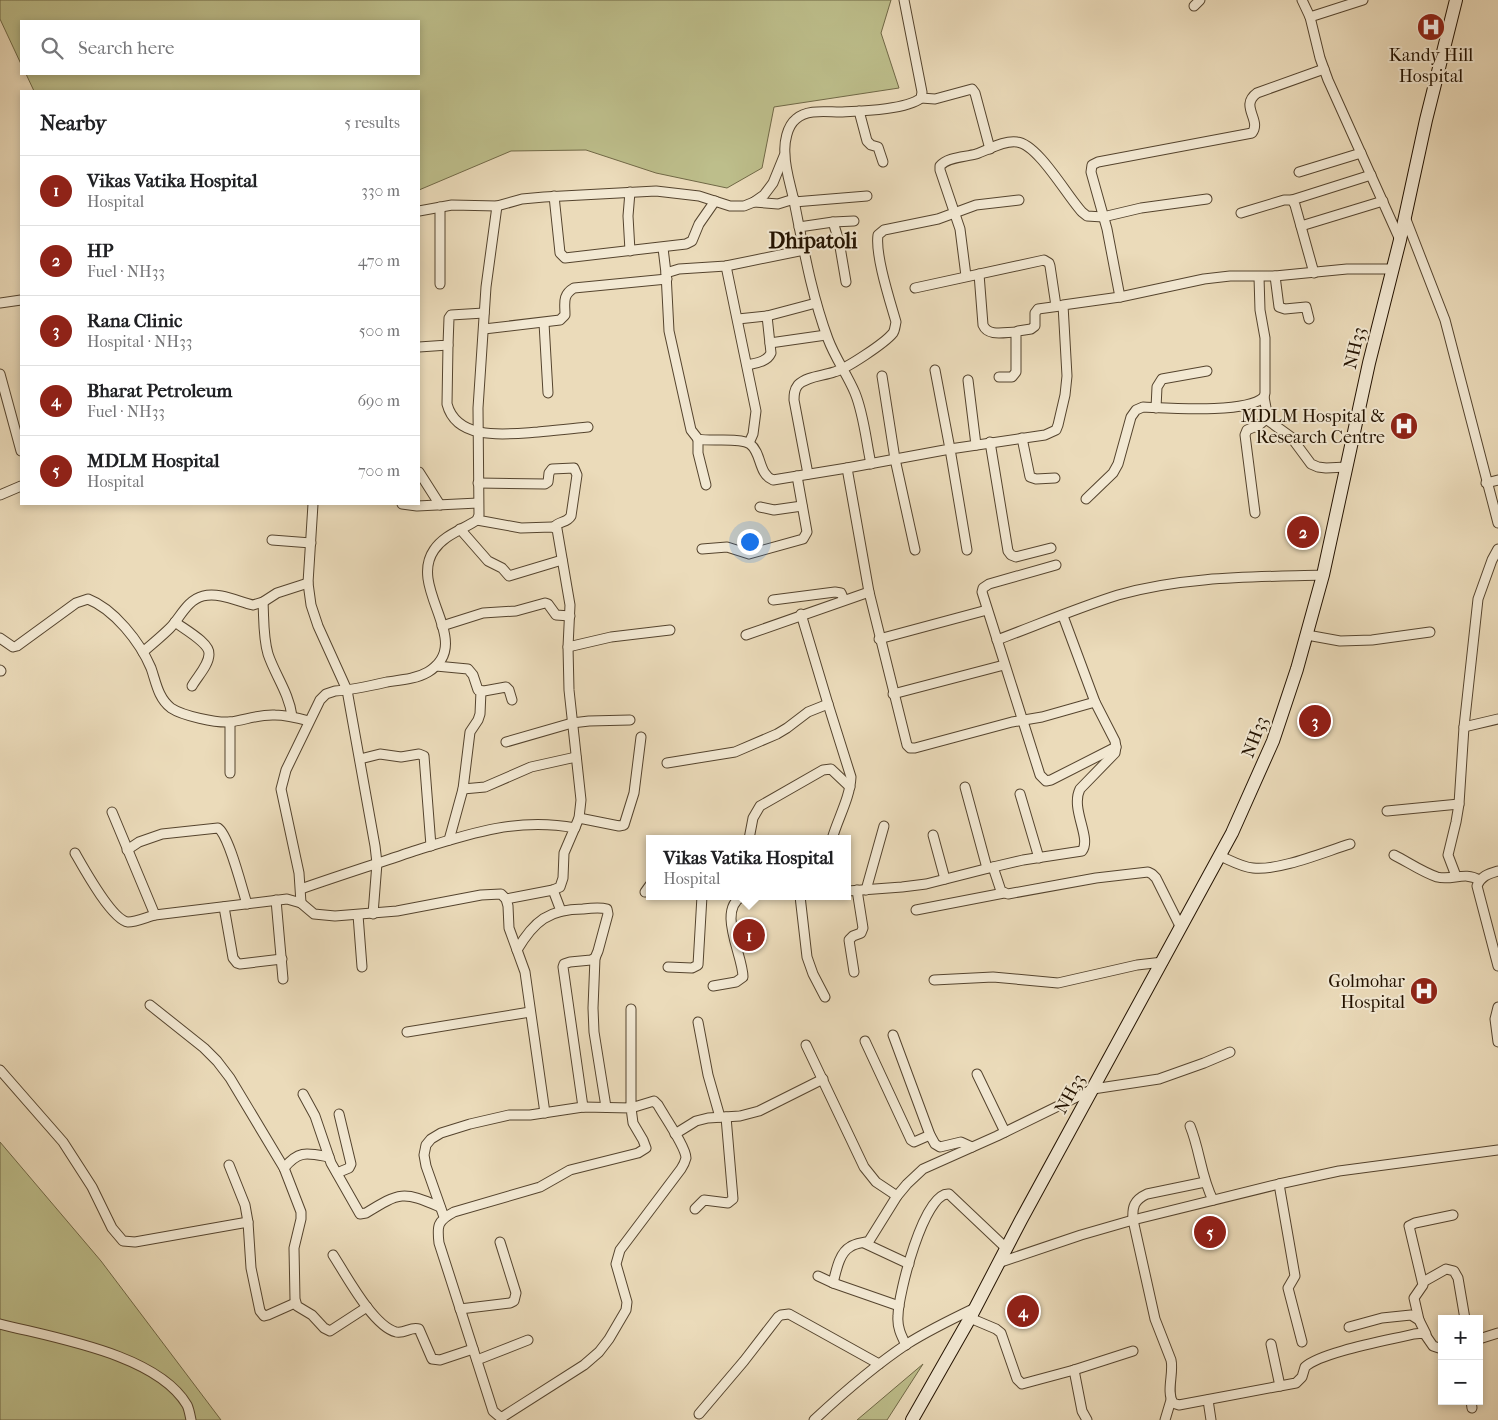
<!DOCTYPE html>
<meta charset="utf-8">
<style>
body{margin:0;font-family:"IM FELL French Canon",serif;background:#f6f6f6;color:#202124}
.controls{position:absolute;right:15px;bottom:15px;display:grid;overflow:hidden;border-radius:0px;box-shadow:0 2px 8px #0003}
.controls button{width:45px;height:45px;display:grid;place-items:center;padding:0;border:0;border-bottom:1px solid #e0e0e0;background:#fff;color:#202124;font:25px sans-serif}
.you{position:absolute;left:749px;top:541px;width:18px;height:18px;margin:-12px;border:4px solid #fff;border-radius:50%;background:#1a73e8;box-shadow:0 0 0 8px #1a73e833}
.badge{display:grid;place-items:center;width:32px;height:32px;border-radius:50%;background:#8f2418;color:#fff;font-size:16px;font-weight:700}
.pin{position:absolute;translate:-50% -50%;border:2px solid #fff;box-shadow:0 1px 5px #0006}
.popup{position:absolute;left:646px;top:835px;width:205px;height:65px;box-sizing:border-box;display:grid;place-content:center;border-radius:0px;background:#fff;filter:drop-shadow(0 1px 4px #0005);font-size:16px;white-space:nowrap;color:#757577}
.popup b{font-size:19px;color:#202124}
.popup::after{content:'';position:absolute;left:50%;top:100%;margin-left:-10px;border:10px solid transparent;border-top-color:#fff}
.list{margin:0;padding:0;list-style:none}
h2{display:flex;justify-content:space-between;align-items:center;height:65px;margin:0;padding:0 20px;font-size:21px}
h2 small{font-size:16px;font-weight:400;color:#757577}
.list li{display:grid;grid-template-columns:32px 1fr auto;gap:15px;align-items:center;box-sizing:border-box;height:70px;padding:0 20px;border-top:1px solid #e0e0e0}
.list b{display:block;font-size:19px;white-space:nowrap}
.list p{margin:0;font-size:16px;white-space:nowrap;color:#757577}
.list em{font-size:16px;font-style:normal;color:#757577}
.icon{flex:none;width:28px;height:28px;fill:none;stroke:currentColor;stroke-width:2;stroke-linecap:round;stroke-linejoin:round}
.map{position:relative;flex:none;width:1498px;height:1420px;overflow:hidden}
.search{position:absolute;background:#fff;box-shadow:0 2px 8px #0003;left:20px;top:20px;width:400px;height:55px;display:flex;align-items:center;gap:12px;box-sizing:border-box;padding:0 18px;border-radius:0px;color:#757577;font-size:19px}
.panel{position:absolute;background:#fff;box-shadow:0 2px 8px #0003;left:20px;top:90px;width:400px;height:415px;border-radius:0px}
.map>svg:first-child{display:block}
.green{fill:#bdbe8b;stroke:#706846}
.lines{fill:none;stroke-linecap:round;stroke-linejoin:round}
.minor-casing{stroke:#55442e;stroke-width:11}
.secondary-casing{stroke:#231200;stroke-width:14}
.minor{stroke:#f2e8d2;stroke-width:9}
.secondary{stroke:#f2e8d2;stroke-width:12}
.labels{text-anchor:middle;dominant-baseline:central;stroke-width:4;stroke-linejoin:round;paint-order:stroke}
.poi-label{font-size:18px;fill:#231200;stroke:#f2e8d2;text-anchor:end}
.street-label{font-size:18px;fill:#231200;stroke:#f2e8d2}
.district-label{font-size:22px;font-weight:bold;fill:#231200;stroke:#f2e8d2}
</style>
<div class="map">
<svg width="1498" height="1420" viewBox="0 0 1498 1420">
<rect width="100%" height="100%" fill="#ebdbba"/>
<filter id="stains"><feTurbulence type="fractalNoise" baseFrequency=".004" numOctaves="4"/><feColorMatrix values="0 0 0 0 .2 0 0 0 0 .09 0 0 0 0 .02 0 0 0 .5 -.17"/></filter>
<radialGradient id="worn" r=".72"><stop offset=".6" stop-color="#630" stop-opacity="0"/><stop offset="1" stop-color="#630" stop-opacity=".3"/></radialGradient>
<g class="green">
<polygon points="0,0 891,0 881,33 899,88 774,107 762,168 727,188 656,173 586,150 511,151 419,190 419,91 34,91 26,74 419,74 419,21 21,21 21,64 0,19"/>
<polygon points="0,1142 101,1261 221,1420 0,1420"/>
<polygon points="923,1364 887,1420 857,1420"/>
</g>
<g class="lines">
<defs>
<g id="minor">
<polyline points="1302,0 1310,17"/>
<polyline points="1363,0 1310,17 1320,58 1328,80 1400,240"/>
<polyline points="1194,6 1200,0"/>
<polyline points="921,98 935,99 972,89 975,93 990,149"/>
<polyline points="859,111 867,141 871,145 878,147 883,162"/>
<polyline points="1299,172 1361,153"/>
<polyline points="554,196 560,253 565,258 686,244 692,241 699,224 715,201"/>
<polyline points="1292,200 1371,175"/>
<polyline points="754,202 778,204 794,199"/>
<polyline points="794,202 867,196"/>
<polyline points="440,207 440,284"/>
<polyline points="419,211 452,205 497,206 522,199 544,197 656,191 699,196 730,206 744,206 754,202 764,195 773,183 784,156"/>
<polyline points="1241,213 1284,200 1292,200 1295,205 1314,273"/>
<polyline points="1405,217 1445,320 1498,523"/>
<polyline points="833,222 839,241 846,282"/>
<polyline points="1301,226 1383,201"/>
<polyline points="799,227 833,222 854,221"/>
<polyline points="663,248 666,273"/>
<path d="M804,250l-78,16 -47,3 -13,4 3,58 22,99 7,9c13,3 41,-2 52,5 12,9 8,30 23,36l74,-12"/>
<polyline points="630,251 628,216 630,192"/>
<polyline points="726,266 756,411 753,434 749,443"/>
<path d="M979,274l4,51c5,12 22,7 33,7"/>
<path d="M966,276l-6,-47 -20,-59v-4c7,-9 25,-9 36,-12 12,-4 28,-14 41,-12 21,2 50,54 65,70l5,4 16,1 38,-9 66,-9"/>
<polyline points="1275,276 1279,307 1285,309 1306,307 1309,319"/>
<polyline points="915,288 1044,260 1049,263 1050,266 1056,306"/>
<path d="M1120,297l-13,-68 -16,-57 1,-7 6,-3 154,-29c10,-13 -13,-27 5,-40l67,-24"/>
<polyline points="0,303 21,300"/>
<polyline points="738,319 767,316 816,303"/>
<polyline points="544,323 548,393"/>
<path d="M484,329l76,-9 5,-5c0,-12 -3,-20 9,-27l93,-9"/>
<polyline points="770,343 826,335"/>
<path d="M448,345l-1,59c10,38 61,30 91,28 16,-2 33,-3 50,-5"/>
<polyline points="419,347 448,345 449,318 451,315 484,313"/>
<path d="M747,365c9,-2 20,-3 24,-12l-4,-37"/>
<polyline points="935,370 950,449 847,468 869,592 907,745 910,748 915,748 1012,722 1042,717 1095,702"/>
<polyline points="0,374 21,451"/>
<polyline points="882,376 895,459 915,550"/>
<polyline points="999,377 1012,377 1016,372 1016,334 1018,331 1031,329 1035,326 1035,313 1038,309 1060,306"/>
<polyline points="968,380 976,445"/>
<polyline points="1156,408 1157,387 1162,379 1207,371"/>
<polyline points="1266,419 1291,437 1311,464 1318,467 1326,468 1347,467"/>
<polyline points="1022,438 1030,477 1036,479 1055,478"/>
<polyline points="698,439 698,453 706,485"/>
<polyline points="990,442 1008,551 1011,555 1016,557 1051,548"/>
<path d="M871,464c-5,-23 -7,-49 -16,-71 -8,-19 -20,-35 -27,-54 -16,-43 -24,-88 -33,-133 -3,-17 -10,-35 -10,-52 -1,-11 2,-28 11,-35 11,-10 30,-7 44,-7 20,-1 66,-2 81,-14l1,-6 -18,-92"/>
<polyline points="419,472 440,505"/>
<path d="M808,474l-14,-74c0,-5 0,-10 4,-15 9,-9 25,-9 36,-13 12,-3 51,-29 59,-39 2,-3 2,-7 3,-11 -6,-21 -21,-67 -18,-87l6,-5 54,-11 38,-14 43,-5"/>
<path d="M478,483l67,1 3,-2 1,-9 3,-4 22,-1 3,7 -6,41c-4,7 -12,5 -17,11"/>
<polyline points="1486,483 1498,480"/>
<polyline points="0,495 21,486"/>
<path d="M1086,499l27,-26 5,-9 13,-47 5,-7 7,-3c25,1 104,7 121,-10l1,-4v-55l-5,-28 -1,-33"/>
<polyline points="313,504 308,583 311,605 318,626 347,690 375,846 377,863 373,914"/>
<polyline points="402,504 417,506 478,503"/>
<polyline points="760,507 774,510 802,506"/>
<polyline points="1255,513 1245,435 1247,430 1259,425 1266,419 1267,413 1264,397"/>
<polyline points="477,520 521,528 552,527 557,529 570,605 568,647 569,690 581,800 579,818 564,853 563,878 560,887 553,890 506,899"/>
<polyline points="460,529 488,561 502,568 509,576 562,560"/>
<polyline points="272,540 311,543"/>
<polyline points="702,549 727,547 749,554 803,539 807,532 797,476"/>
<polyline points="967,550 950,449 1045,435 1056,430 1058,425 1065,395 1067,376 1063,305 1120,297 1204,279 1230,276 1275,276 1347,269 1392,269"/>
<polyline points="1056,565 989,584 983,588 982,592 1040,775 1046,781 1051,780 1116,747"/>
<polyline points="773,600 835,592 841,593 844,600"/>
<path d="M263,602c1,17 0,35 5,52 7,21 21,39 24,62"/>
<path d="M801,614l27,90 23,73c-1,21 -13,41 -19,62"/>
<path d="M175,622c9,7 35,21 34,32 0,11 -12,23 -17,32"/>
<polyline points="442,626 483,613 516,611 545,603 548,604 556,615 570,616"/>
<polyline points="746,635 869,592"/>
<polyline points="1307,635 1340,641 1372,640 1430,632"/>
<path d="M0,638l13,9 4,-1 59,-43 12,-4c26,10 52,43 63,69 5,14 7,30 20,40 12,8 45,15 59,14 15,-2 30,-8 45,-7 12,0 23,3 34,6"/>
<polyline points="879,639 987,610"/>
<path d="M997,640c40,-15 80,-32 121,-45 66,-19 137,-18 205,-20"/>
<polyline points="568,647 611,637 670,630"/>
<path d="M143,652c9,-8 18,-15 27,-24 10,-10 17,-28 33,-32 16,-4 34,5 50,9l10,-3 14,-9 31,-10"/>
<polyline points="436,666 468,669 473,675 478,690 484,691 506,687 509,690 512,700"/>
<polyline points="0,670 1,671"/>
<polyline points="893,694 1004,665"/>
<polyline points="1464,727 1498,719"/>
<polyline points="506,742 572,723 589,721 630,720"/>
<polyline points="360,759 380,754 401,757 419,754 424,756 431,846"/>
<polyline points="667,763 735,752 777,734 787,728 808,712 828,704"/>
<polyline points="230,773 230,722"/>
<polyline points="965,787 987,868"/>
<polyline points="463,789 485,787 531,767 576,757"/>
<polyline points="1020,794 1039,858"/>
<polyline points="1387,811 1459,804"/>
<polyline points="112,812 155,915 287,899 301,903 314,914 335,916 397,911 481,895 501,894 506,899 508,906 509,928 525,972 545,1113"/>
<polyline points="579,818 619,826 624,825 634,793 641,737"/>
<polyline points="933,835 945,879"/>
<polyline points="749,839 753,818 760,806 823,770 831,769 850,787"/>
<polyline points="449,840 463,789 470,732 478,720 480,714 481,691"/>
<path d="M127,850l12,-8 23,-8 56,-6c11,7 24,61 29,76"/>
<path d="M75,853c8,14 37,67 53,69 8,0 19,-5 27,-7"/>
<path d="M1394,855c14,7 28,17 43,22 15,4 28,-6 42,3"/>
<path d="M1220,856c10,4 21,11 33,12 26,3 71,-16 97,-24"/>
<path d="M993,867l30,-7 59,-9c10,-13 -12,-42 -2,-62l35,-36 1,-6 -1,-6 -20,-39 -32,-86"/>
<path d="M1498,871c-10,3 -17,5 -21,15l21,80"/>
<polyline points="1456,876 1448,855 1456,822 1459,804 1464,727 1478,599 1492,560 1498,549"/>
<path d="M301,889c37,-13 75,-25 113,-38 54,-17 103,-34 161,-23"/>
<polyline points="553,890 561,911"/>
<polyline points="866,890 884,826"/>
<polyline points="848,891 902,887 926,884 993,867 1001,891 1008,894 1096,878 1148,872 1152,874 1156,878 1181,928"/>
<polyline points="645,892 650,885"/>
<polyline points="800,896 807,957 813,974 825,997"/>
<polyline points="276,900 283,979"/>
<path d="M301,903l-2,-30 -18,-84 5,-19 34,-70 6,-6 9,-3c18,-1 35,-5 52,-9 14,-2 29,-3 41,-10 48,-29 -21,-83 6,-122 10,-15 28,-20 43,-30l2,-5 -1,-107 8,-121 11,-81"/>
<polyline points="224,907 233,958 237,963 240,964 282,959"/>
<polyline points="916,910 1004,893"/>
<polyline points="358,915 362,967"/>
<path d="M517,950c17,-29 32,-41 66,-41 8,-1 17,-2 24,0l1,5 -10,37 -3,7 -4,2 -21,2 -6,2 -1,3 20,140"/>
<polyline points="595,958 593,1008 594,1032 606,1107"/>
<polyline points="668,967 692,968 698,965 702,896"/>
<polyline points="854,972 849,940 853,936 861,933 863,928 857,890"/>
<polyline points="934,980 993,977 1058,983 1137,965 1163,962"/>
<path d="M713,986l23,-4 7,-5c0,-22 -27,-68 0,-81"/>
<polyline points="150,1005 204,1048 217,1061 230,1078 284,1168 301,1212 301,1219 294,1248 295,1299 297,1306 312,1315 324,1328 330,1331 367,1307"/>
<polyline points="1498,1007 1495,1019 1498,1042"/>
<polyline points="698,1022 708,1075 720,1117"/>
<polyline points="407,1032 530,1012"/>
<polyline points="893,1035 930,1135 935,1144 940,1147 961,1142 972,1147"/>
<polyline points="865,1041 911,1140 914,1142 930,1135"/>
<polyline points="806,1045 864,1167 876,1182 897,1196"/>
<polyline points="0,1070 63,1142 92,1187 112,1228 123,1241 135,1242 248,1222"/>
<polyline points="977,1074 1005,1132"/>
<path d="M303,1094l12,22 16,47 29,51 6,-1c34,-21 37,-22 74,-6"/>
<path d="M1190,1126c10,24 11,51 23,74"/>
<polyline points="675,1134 696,1121 708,1118 740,1116 759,1111 823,1079"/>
<polyline points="229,1165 245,1205 248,1222 251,1268 260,1311 264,1316 268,1315 295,1303"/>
<path d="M284,1168c15,-18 23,-15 45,-11"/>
<polyline points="337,1173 349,1168 351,1164 339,1114"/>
<path d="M1205,1182l-58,12c-13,6 -15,13 -14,26l22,99 16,41c3,13 -5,31 2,43l6,2 117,-22 6,-6 3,-10c16,-15 85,-27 109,-33l10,-1 9,13 9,3"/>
<polyline points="1279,1184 1295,1276 1288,1288 1302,1342"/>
<polyline points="695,1209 704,1200 728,1203 733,1199 726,1117"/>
<path d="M444,1217l-18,-51 -2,-11 2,-10 5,-6 10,-6 29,-9 39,-9h21l53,-8 48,1 23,-7 4,4c6,11 28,42 28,53 -1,4 -3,8 -5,11l-61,81 -4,14 11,38 -1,8 -17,29 -10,13 -15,13 -80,51 -4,1 -7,-6 -54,-168c-2,-17 -2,-22 15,-31l86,-25 30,-17 68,-17 8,-5 -3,-8 -10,-17 -2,-15v-99"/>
<polyline points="864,1243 909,1264"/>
<path d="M333,1255c13,20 40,71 63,77 9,2 15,-6 23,-3l13,30 8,1 33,-11"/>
<polyline points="998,1263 1081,1235 1133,1220 1279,1184 1339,1171 1498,1150"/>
<polyline points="818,1276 833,1283 899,1306"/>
<polyline points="1423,1282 1446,1269 1454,1271 1458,1278 1465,1319"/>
<path d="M833,1283c3,-11 6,-30 17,-36 5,-4 13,-4 19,-6l28,-45 10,-12 16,-15 74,-33 96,-47 66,-10 45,-16 26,-11"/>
<polyline points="460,1309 510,1303 514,1301 516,1293 500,1242"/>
<polyline points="970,1318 996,1329 1001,1333 1017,1379 1022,1384 1074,1370 1133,1351"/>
<polyline points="1419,1320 1414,1298 1423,1285 1409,1226 1415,1223 1453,1215"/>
<path d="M0,1324c54,14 157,30 187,81 2,4 3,10 4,15"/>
<polyline points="1349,1327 1382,1318 1411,1315 1419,1320 1426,1334"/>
<polyline points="1479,1339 1498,1333"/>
<polyline points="1271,1344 1280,1386"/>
<path d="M906,1345c-5,-10 -9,-18 -8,-29 0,-21 26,-125 51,-122l57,54"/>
<polyline points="477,1360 528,1340"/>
<polyline points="1074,1370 1082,1411 1087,1420"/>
<polyline points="1208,1400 1211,1420"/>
<polyline points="1471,1401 1472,1408"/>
<polyline points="699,1414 744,1361 778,1317 781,1315 789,1314 879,1364"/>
<path d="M814,1420c29,-27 60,-54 93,-76 22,-14 45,-25 68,-36"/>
<polyline points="1165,1420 1171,1400"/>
</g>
<polyline id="secondary" points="912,1420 970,1318 1021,1220 1232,833 1273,741 1297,669 1323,575 1369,363 1400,240 1426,120 1456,0"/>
</defs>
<use href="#minor" class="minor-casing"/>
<use href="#secondary" class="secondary-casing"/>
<use href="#minor" class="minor"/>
<use href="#secondary" class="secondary"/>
</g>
<defs>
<symbol id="hospital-disc" viewBox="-11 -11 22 22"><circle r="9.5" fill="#8f2418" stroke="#f2e8d2"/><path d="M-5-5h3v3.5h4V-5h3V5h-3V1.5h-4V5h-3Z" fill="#fff"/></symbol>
</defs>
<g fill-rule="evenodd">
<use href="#hospital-disc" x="1415" y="11" width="32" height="32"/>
<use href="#hospital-disc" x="1388" y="410" width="32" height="32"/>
<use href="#hospital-disc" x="1408" y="975" width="32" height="32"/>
</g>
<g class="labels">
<g class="poi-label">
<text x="1431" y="55" text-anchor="middle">Kandy Hill<tspan x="1431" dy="21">Hospital</tspan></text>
<text x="1385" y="416">MDLM Hospital &amp;<tspan x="1385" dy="21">Research Centre</tspan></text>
<text x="1405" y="981">Golmohar<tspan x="1405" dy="21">Hospital</tspan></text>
</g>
<g class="street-label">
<text transform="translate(1355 348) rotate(-77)">NH33</text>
<text transform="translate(1255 737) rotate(-69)">NH33</text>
<text transform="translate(1070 1094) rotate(-61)">NH33</text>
</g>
<g class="district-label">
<text x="813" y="241">Dhipatoli</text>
</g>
</g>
<rect width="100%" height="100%" filter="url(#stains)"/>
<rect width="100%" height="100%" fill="url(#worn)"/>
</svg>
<div class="controls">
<button>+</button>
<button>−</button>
</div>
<div class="you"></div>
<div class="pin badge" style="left:749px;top:935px">1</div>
<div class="popup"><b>Vikas Vatika Hospital</b>Hospital</div>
<div class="pin badge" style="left:1303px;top:532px">2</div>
<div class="pin badge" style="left:1315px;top:721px">3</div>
<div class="pin badge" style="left:1023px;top:1311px">4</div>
<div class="pin badge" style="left:1210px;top:1232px">5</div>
<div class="search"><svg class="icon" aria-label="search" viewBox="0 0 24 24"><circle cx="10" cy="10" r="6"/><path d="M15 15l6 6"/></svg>Search here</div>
<section class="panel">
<h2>Nearby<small>5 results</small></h2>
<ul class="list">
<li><span class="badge">1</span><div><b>Vikas Vatika Hospital</b><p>Hospital</p></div><em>330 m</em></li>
<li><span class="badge">2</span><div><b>HP</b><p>Fuel · NH33</p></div><em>470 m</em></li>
<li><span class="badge">3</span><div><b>Rana Clinic</b><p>Hospital · NH33</p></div><em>500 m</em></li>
<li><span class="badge">4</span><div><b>Bharat Petroleum</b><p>Fuel · NH33</p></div><em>690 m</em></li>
<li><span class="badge">5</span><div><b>MDLM Hospital</b><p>Hospital</p></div><em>700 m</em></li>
</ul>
</section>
</div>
